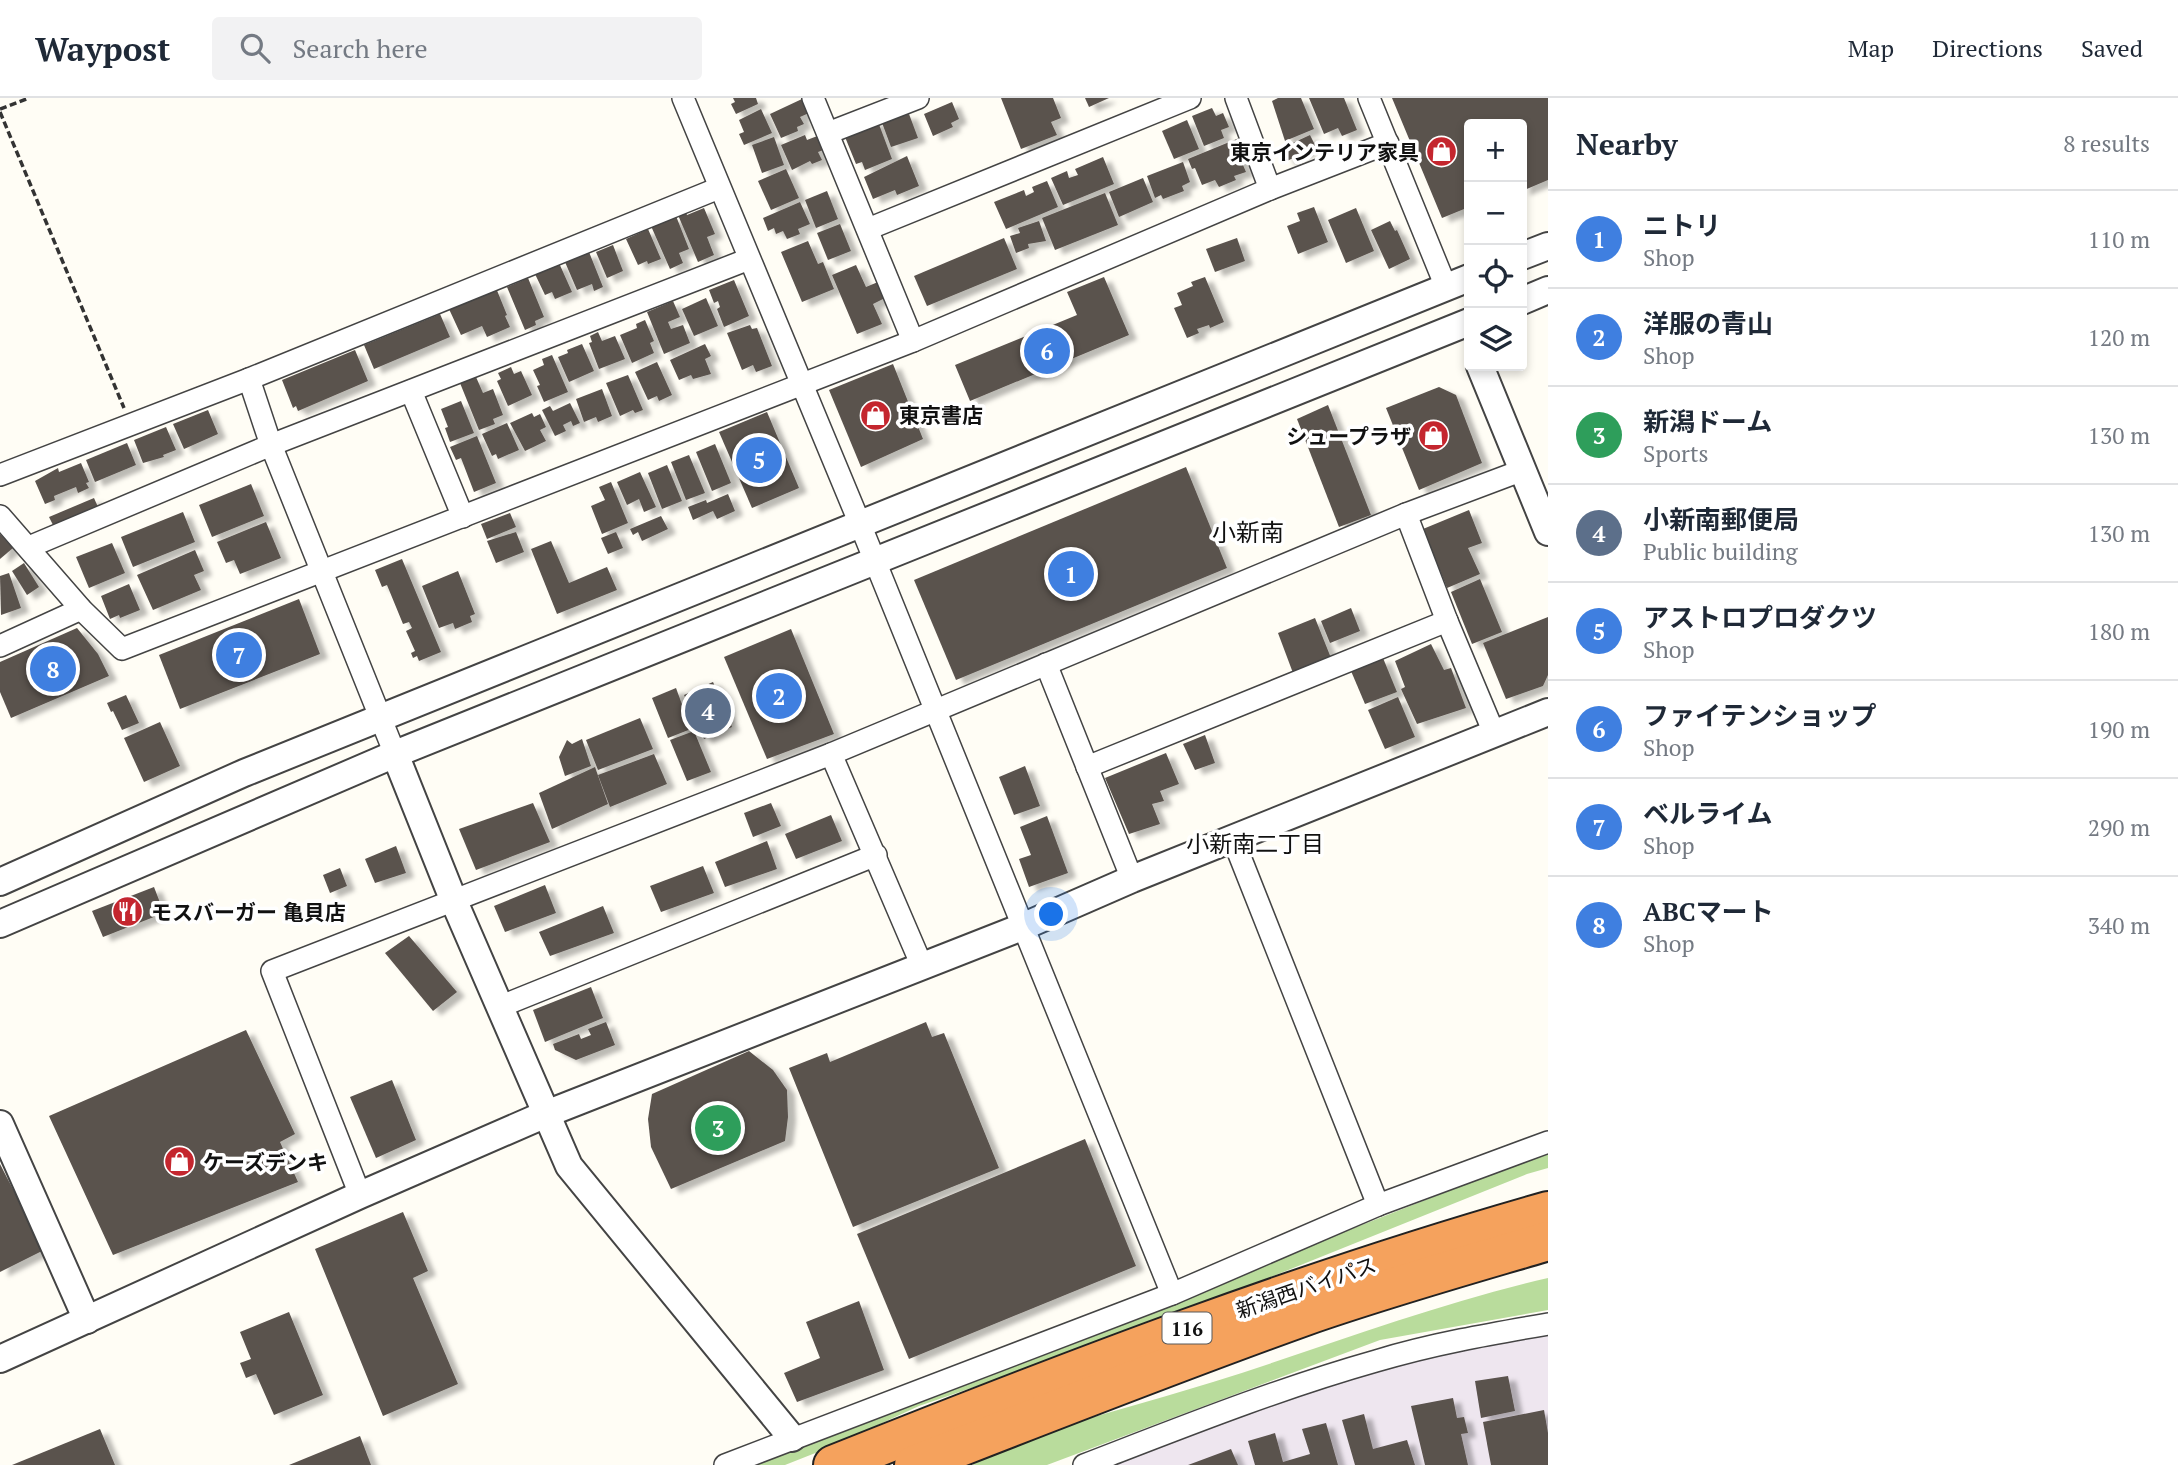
<!DOCTYPE html>
<meta charset="utf-8">
<style>
body{margin:0;font-family:"PT Serif","Noto Sans JP",serif;background:#f2f2f3;color:#1f2937}
.controls{position:absolute;right:21px;top:21px;display:grid;overflow:hidden;border-radius:7px;box-shadow:0 4px 10px #0003}
.controls button{width:63px;height:63px;display:grid;place-items:center;padding:0;border:0;border-bottom:2px solid #e0e1e3;background:#fff;color:#1f2937;font:35px sans-serif}
.you{position:absolute;left:1052px;top:817px;width:24px;height:24px;margin:-18px;border:5px solid #fff;border-radius:50%;background:#1a73e8;box-shadow:0 0 0 10px #1a73e833}
.badge{display:grid;place-items:center;width:46px;height:46px;border-radius:50%;background:#1a73e8;color:#fff;font-size:23px;font-weight:700}
.pin{position:absolute;translate:-50% -50%;border:4px solid #fff;box-shadow:0 2px 7px #0006}
.list{margin:0;padding:0;list-style:none}
h2{display:flex;justify-content:space-between;align-items:center;height:91px;margin:0;padding:0 28px;font-size:30px}
h2 small{font-size:23px;font-weight:400;color:#747a83}
.list li{display:grid;grid-template-columns:46px 1fr auto;gap:21px;align-items:center;box-sizing:border-box;height:98px;padding:0 28px;border-top:2px solid #e0e1e3}
.list b{display:block;font-size:26px;white-space:nowrap}
.list p{margin:0;font-size:23px;white-space:nowrap;color:#747a83}
.list em{font-size:23px;font-style:normal;color:#747a83}
.icon{flex:none;width:38px;height:38px;fill:none;stroke:currentColor;stroke-width:2;stroke-linecap:round;stroke-linejoin:round}
.map{position:relative;flex:none;width:1548px;height:1367px;overflow:hidden}
header{display:flex;align-items:center;gap:42px;box-sizing:border-box;height:98px;padding:0 35px;background:#fff;border-bottom:2px solid #e0e1e3}
header strong{font-size:33px}
nav{display:flex;gap:38px;margin-inline-start:auto;font-size:24px}
.search{width:490px;height:63px;background:#f2f2f3;display:flex;align-items:center;gap:18px;box-sizing:border-box;padding:0 24px;border-radius:7px;color:#747a83;font-size:26px}
main{display:flex}
aside{flex:1;background:#fff}
.map>svg:first-child{display:block}
.industrial{fill:#eee6ef}
.forest{fill:#b9dc9c}
.building{fill:#5a524d;filter:url(#shadow)}
.lines{fill:none;stroke-linecap:round;stroke-linejoin:round}
.minor-casing{stroke:#444;stroke-width:24}
.tertiary-casing{stroke:#444;stroke-width:30}
.motorway-casing{stroke:#222;stroke-width:42}
.path{stroke:#333;stroke-width:3.5;stroke-dasharray:7 3.5;stroke-linecap:butt}
.minor{stroke:#fff;stroke-width:21}
.tertiary{stroke:#fff;stroke-width:26}
.motorway{stroke:#f5a25d;stroke-width:38}
.labels{text-anchor:middle;dominant-baseline:central;stroke-width:7;stroke-linejoin:round;paint-order:stroke}
.shield{fill:#fff;stroke:#585858;stroke-width:2}
.shield-label{font-size:19px;font-weight:bold;fill:#111}
.poi-label{font-size:21px;font-weight:bold;fill:#111;stroke:#fff;text-anchor:start}
.street-label{font-size:21px;fill:#111;stroke:#fff}
.neighbourhood-label{font-size:23px;fill:#111;stroke:#fff}
.quarter-label{font-size:24px;fill:#111;stroke:#fff}
</style>
<header>
<strong>Waypost</strong>
<div class="search"><svg class="icon" aria-label="search" viewBox="0 0 24 24"><circle cx="10" cy="10" r="6"/><path d="M15 15l6 6"/></svg>Search here</div>
<nav><a>Map</a><a>Directions</a><a>Saved</a></nav>
</header>
<main>
<div class="map">
<svg width="1548" height="1367" viewBox="0 0 1548 1367">
<defs>
<filter id="shadow"><feDropShadow dx="8" dy="4.5" stdDeviation="2" flood-color="#0004"/></filter>
</defs>
<rect width="100%" height="100%" fill="#fffdf5"/>
<polygon class="industrial" points="1548,1230 1548,1367 1088,1367 1322,1279"/>
<g class="forest">
<polygon points="1548,1054 1548,1070 1527,1076 1246,1189 980,1287 919,1308 828,1350 785,1367 749,1367"/>
<path d="M1548,1180v32l-168,30 -333,125h-75c16,-8 32,-18 48,-24 63,-23 129,-39 193,-59 112,-35 221,-78 335,-104z"/>
</g>
<g class="building">
<polygon points="733,0 756,0 758,6 736,16 731,6 735,4"/>
<polygon points="1001,0 1053,0 1061,20 1051,24 1057,37 1021,51"/>
<polygon points="1085,0 1109,0 1089,9"/>
<polygon points="1278,0 1301,0 1314,31 1285,43 1272,3"/>
<polygon points="1309,0 1344,0 1357,32 1342,38 1338,30 1324,36"/>
<polygon points="1392,0 1548,0 1548,82 1522,93 1522,26 1469,26 1469,109 1442,120"/>
<polygon points="802,1 809,15 800,19 804,26 797,29 798,33 781,40 770,16"/>
<polygon points="952,4 959,21 951,25 953,29 933,38 924,16"/>
<polygon points="1212,10 1216,18 1223,15 1229,29 1221,32 1224,40 1204,48 1192,18"/>
<polygon points="761,11 772,35 744,47 739,36 744,34 739,22"/>
<polygon points="902,15 903,18 909,16 918,40 891,49 881,22"/>
<polygon points="877,21 892,61 865,72 862,64 856,66 845,39"/>
<polygon points="1187,22 1199,51 1174,61 1162,33"/>
<polygon points="805,37 807,42 820,37 826,51 818,54 822,62 812,66 810,63 792,72 781,47"/>
<polygon points="1310,37 1316,49 1287,63 1282,50"/>
<polygon points="1244,38 1251,56 1240,60 1246,74 1234,78 1236,82 1219,89 1215,82 1202,87 1195,70 1192,71 1188,61"/>
<polygon points="774,39 784,67 762,75 752,47"/>
<polygon points="907,58 919,88 897,97 895,92 873,101 864,79"/>
<polygon points="1103,59 1114,86 1063,107 1051,80 1067,73 1069,80 1078,77 1075,71"/>
<polygon points="1183,64 1190,84 1182,88 1184,93 1163,101 1161,97 1155,100 1147,78"/>
<polygon points="786,71 799,100 771,112 758,83"/>
<polygon points="1143,80 1153,104 1119,119 1109,94"/>
<polygon points="1047,83 1058,109 1006,131 994,104 1024,92 1026,98 1034,94 1032,89"/>
<polygon points="827,93 838,121 816,130 805,102"/>
<polygon points="1105,95 1118,127 1055,152 1042,120"/>
<polygon points="800,104 810,126 798,131 800,136 787,141 783,133 776,136 774,130 768,133 763,120"/>
<polygon points="1314,109 1328,144 1298,156 1287,128 1300,123 1297,115"/>
<polygon points="704,110 715,136 707,139 714,157 698,164 678,117 686,114 687,117"/>
<polygon points="1356,110 1374,153 1346,165 1328,122"/>
<polygon points="676,118 689,151 679,155 683,165 670,171 651,128"/>
<polygon points="1039,123 1046,143 1028,146 1029,150 1016,155 1010,138 1020,135 1018,130"/>
<polygon points="1390,123 1395,133 1397,132 1410,161 1389,171 1371,132"/>
<polygon points="840,126 851,153 828,162 817,135"/>
<polygon points="648,131 661,161 648,166 647,163 638,167 626,141"/>
<polygon points="1004,140 1017,171 927,208 914,178"/>
<polygon points="1237,140 1245,163 1215,174 1206,151"/>
<polygon points="808,143 818,166 823,164 834,191 802,204 781,154"/>
<polygon points="613,147 623,173 607,180 596,154"/>
<polygon points="589,154 603,189 594,193 592,186 577,192 565,164"/>
<polygon points="559,165 572,194 555,201 552,194 545,197 535,176"/>
<polygon points="856,167 866,189 878,184 885,200 873,206 882,226 857,236 832,177"/>
<polygon points="1104,179 1129,237 970,303 955,267 1077,217 1067,194"/>
<polygon points="1205,179 1224,224 1210,230 1209,227 1197,231 1199,235 1187,240 1174,210 1182,207 1177,195 1193,188 1191,184"/>
<polygon points="528,180 544,219 535,223 536,227 525,232 507,189"/>
<polygon points="734,182 749,218 724,229 717,211 720,209 718,203 714,205 709,192"/>
<polygon points="496,190 507,217 505,218 510,229 487,239 482,228 461,237 449,211"/>
<polygon points="706,200 718,228 694,238 682,211"/>
<polygon points="673,203 680,219 668,224 671,231 683,227 690,245 664,256 647,214"/>
<polygon points="440,216 450,239 374,271 364,247"/>
<polygon points="645,222 654,243 650,245 654,255 632,265 620,237 637,230 636,226"/>
<polygon points="750,227 752,231 757,230 772,268 756,274 753,267 742,272 727,235"/>
<polygon points="598,234 602,243 615,238 625,261 599,271 589,245 592,244 590,238"/>
<polygon points="582,246 594,273 569,284 558,259 568,255 567,252"/>
<polygon points="705,246 711,258 705,261 711,276 693,281 691,277 679,282 670,262"/>
<polygon points="355,252 368,283 298,313 296,308 293,310 282,282"/>
<polygon points="552,257 568,294 544,304 537,288 540,287 533,272 544,267 542,261"/>
<polygon points="657,264 672,297 659,303 657,298 648,302 635,274"/>
<polygon points="893,266 923,341 861,369 829,292"/>
<polygon points="511,269 514,276 521,273 532,297 508,308 497,283 501,281 498,275"/>
<polygon points="628,277 643,312 635,315 633,312 620,318 606,285"/>
<polygon points="476,279 483,295 493,291 503,317 493,321 495,326 479,332 460,285"/>
<polygon points="1439,289 1456,297 1482,365 1419,392 1386,310"/>
<polygon points="602,291 612,318 598,324 596,319 584,324 576,301"/>
<polygon points="461,303 474,335 450,344 445,330 448,329 441,311"/>
<polygon points="570,305 580,325 573,328 571,323 563,327 566,333 555,338 542,312 550,308 553,313"/>
<polygon points="1328,307 1371,417 1339,429 1297,321"/>
<polygon points="208,312 218,336 184,351 173,326"/>
<polygon points="767,314 799,390 752,410 719,334"/>
<polygon points="532,315 534,319 540,316 546,329 540,332 546,343 525,353 510,325"/>
<polygon points="507,325 519,352 498,361 496,356 492,358 482,336"/>
<polygon points="166,329 176,352 163,357 164,359 143,365 134,342"/>
<polygon points="477,338 496,385 474,394 461,360 456,362 450,349"/>
<polygon points="127,345 136,367 95,384 86,362"/>
<polygon points="715,346 731,385 712,393 696,354"/>
<polygon points="689,357 705,395 686,402 671,364"/>
<polygon points="81,365 89,384 86,385 89,390 78,395 76,389 54,398 55,402 45,406 35,383 58,370 59,374"/>
<polygon points="667,367 682,403 662,411 648,375"/>
<polygon points="1186,369 1227,470 956,582 914,482"/>
<polygon points="640,374 656,409 644,414 639,401 627,407 617,384"/>
<polygon points="611,384 628,425 602,436 591,408 605,402 599,389"/>
<polygon points="251,386 264,418 212,439 199,407"/>
<polygon points="728,396 735,413 717,421 713,413 693,422 688,409 706,402 707,405"/>
<polygon points="94,400 98,409 53,427 49,419"/>
<polygon points="1469,412 1482,445 1468,450 1480,476 1447,490 1423,431"/>
<polygon points="183,414 195,444 133,469 121,439"/>
<polygon points="510,415 516,429 487,441 481,426"/>
<polygon points="661,418 668,431 642,443 638,434 633,437 630,431"/>
<polygon points="266,424 281,460 240,476 234,462 226,465 217,444"/>
<polygon points="516,434 524,454 496,465 487,443"/>
<polygon points="616,434 623,450 608,456 601,440"/>
<polygon points="0,436 13,450 0,461"/>
<polygon points="551,443 569,485 607,469 617,492 557,516 531,451"/>
<polygon points="112,445 125,475 89,490 76,459"/>
<polygon points="195,452 204,473 194,477 201,492 153,512 137,477"/>
<polygon points="402,461 441,554 419,563 417,558 413,560 411,555 415,553 406,533 412,530 409,524 403,526 387,487 382,489 375,472"/>
<polygon points="24,465 39,489 27,497 12,473"/>
<polygon points="458,473 475,516 470,518 472,524 455,531 453,525 439,530 422,488"/>
<polygon points="9,475 21,510 1,517 0,478"/>
<polygon points="1480,481 1502,534 1472,546 1451,494"/>
<polygon points="129,486 140,512 120,520 119,517 110,521 101,498"/>
<polygon points="299,501 320,556 180,611 159,557"/>
<polygon points="1351,510 1360,533 1330,545 1321,523"/>
<polygon points="1548,519 1548,577 1543,588 1506,601 1483,545"/>
<polygon points="1315,520 1331,560 1293,575 1278,535"/>
<polygon points="77,530 98,556 109,578 11,620 0,594 0,564"/>
<polygon points="791,531 834,636 767,661 724,559"/>
<polygon points="1431,546 1444,572 1451,570 1466,610 1417,626 1401,591 1405,589 1395,563"/>
<polygon points="1383,560 1397,594 1365,606 1351,573"/>
<polygon points="713,584 732,629 704,641 684,597"/>
<polygon points="676,590 691,631 668,640 652,600"/>
<polygon points="126,597 139,625 122,632 113,613 111,614 107,605"/>
<polygon points="1398,599 1415,639 1385,651 1368,612"/>
<polygon points="640,620 653,651 598,672 586,642"/>
<polygon points="160,624 180,668 144,684 124,640"/>
<polygon points="694,633 711,674 687,683 670,642"/>
<polygon points="1205,637 1215,665 1195,672 1183,646"/>
<polygon points="582,641 591,668 565,678 559,659 567,642 572,646"/>
<polygon points="1166,655 1179,686 1160,693 1164,703 1152,706 1160,726 1129,736 1105,680"/>
<polygon points="654,656 667,686 610,709 598,677"/>
<polygon points="1025,668 1040,708 1014,717 999,679"/>
<polygon points="595,669 608,706 552,731 539,695"/>
<polygon points="533,705 550,744 476,772 459,731"/>
<polygon points="771,705 781,728 753,739 744,715"/>
<polygon points="831,717 842,743 796,761 785,736"/>
<polygon points="1047,718 1068,775 1029,789 1019,761 1031,757 1020,729"/>
<polygon points="767,743 777,771 725,789 715,764"/>
<polygon points="396,748 406,775 375,785 365,761"/>
<polygon points="703,768 714,795 661,814 650,788"/>
<polygon points="340,770 347,788 330,795 323,777"/>
<polygon points="545,787 556,815 505,834 494,808"/>
<polygon points="154,789 164,815 103,839 92,813"/>
<polygon points="603,808 614,835 550,858 539,834"/>
<polygon points="409,838 457,894 433,913 385,855"/>
<polygon points="591,889 603,920 545,944 533,912"/>
<polygon points="606,924 615,947 576,962 555,952 553,946 579,936 581,941 591,937 588,931"/>
<polygon points="926,924 932,939 944,935 999,1070 853,1129 789,970 827,955 830,964"/>
<polygon points="246,932 295,1036 280,1044 298,1084 113,1157 49,1018"/>
<polygon points="749,953 773,972 787,992 788,1019 785,1043 671,1091 651,1049 648,1021 652,996"/>
<polygon points="392,982 416,1042 376,1060 350,999"/>
<polygon points="1085,1041 1136,1168 909,1261 857,1136"/>
<polygon points="0,1066 44,1152 0,1174"/>
<polygon points="403,1114 428,1173 413,1180 458,1286 383,1318 315,1151"/>
<polygon points="859,1203 884,1272 797,1304 784,1275 820,1260 806,1224"/>
<polygon points="289,1214 323,1297 274,1317 256,1276 246,1280 240,1265 251,1261 240,1234"/>
<polygon points="1508,1278 1515,1313 1481,1320 1475,1283"/>
<polygon points="1453,1300 1457,1320 1464,1319 1468,1335 1461,1336 1468,1367 1425,1367 1411,1308"/>
<polygon points="1544,1312 1548,1335 1548,1367 1491,1367 1483,1324"/>
<polygon points="1364,1316 1373,1351 1407,1342 1415,1367 1355,1367 1342,1322"/>
<polygon points="1326,1325 1338,1367 1255,1367 1248,1343 1275,1335 1283,1364 1310,1356 1302,1331"/>
<polygon points="100,1331 115,1367 12,1367"/>
<polygon points="360,1338 371,1367 289,1367"/>
<polygon points="1231,1351 1238,1367 1188,1367"/>
</g>
<g class="lines">
<defs>
<g id="minor">
<polyline points="683,0 860,426 1172,1196"/>
<polyline points="813,0 913,243"/>
<polyline points="1236,0 1270,91"/>
<polyline points="1369,0 1446,189"/>
<polyline points="828,35 918,0"/>
<polyline points="868,131 1190,0"/>
<polyline points="249,281 271,347 395,656"/>
<polyline points="411,293 463,419"/>
<polyline points="0,377 249,281 719,90"/>
<polyline points="1406,416 1447,523 1494,635"/>
<polyline points="0,418 81,511 122,551 913,243 1270,91 1388,45"/>
<polyline points="29,449 271,347 749,161"/>
<polyline points="0,548 81,511"/>
<polyline points="1046,566 1132,781"/>
<polyline points="831,656 922,868"/>
<polyline points="1087,669 1447,523"/>
<polyline points="1233,741 1378,1107"/>
<polyline points="499,909 876,757"/>
<polyline points="360,1097 272,873 831,656 1406,416 1523,372"/>
<polyline points="725,1367 1172,1196 1378,1107 1548,1044"/>
<path d="M1084,1367c96,-37 193,-76 292,-104 56,-17 114,-27 172,-37"/>
</g>
<g id="tertiary">
<polyline points="1522,158 1548,148"/>
<polyline points="1522,203 1548,192"/>
<polyline points="1480,268 1548,434"/>
<polyline points="395,656 453,801 569,1068 792,1340"/>
<polyline points="0,784 244,675 1469,180"/>
<polyline points="0,826 395,656 1469,224"/>
<polyline points="0,1026 87,1222"/>
<polyline points="0,1261 360,1097 546,1016 1022,829 1132,781 1548,614"/>
</g>
<g id="motorway">
<path d="M833,1367c235,-94 471,-185 715,-254"/>
<path d="M914,1367c130,-51 260,-102 391,-149 80,-28 162,-51 243,-75"/>
</g>
</defs>
<use href="#minor" class="minor-casing"/>
<use href="#tertiary" class="tertiary-casing"/>
<use href="#motorway" class="motorway-casing"/>
<g class="path">
<polyline points="0,11 29,0"/>
<polyline points="0,14 124,310"/>
</g>
<use href="#minor" class="minor"/>
<use href="#tertiary" class="tertiary"/>
<use href="#motorway" class="motorway"/>
</g>
<defs>
<symbol id="shop-disc" viewBox="-11 -11 22 22"><circle r="9.5" fill="#c4262e" stroke="#fff"/><path d="M-5-2.5h2.3a2.7 3.5 0 0 1 5.4 0H5L5.5 6h-11ZM-1.5-2.5h3a1.5 2.3 0 0 0-3 0Z" fill="#fff"/></symbol>
<symbol id="restaurant-disc" viewBox="-11 -11 22 22"><circle r="9.5" fill="#c4262e" stroke="#fff"/><path d="M-5-6h1v4h1v-4h1v4h1v-4h1v5L-1.5 .5V6h-2V.5L-5-1ZM5-6V6H3V1.5H1.5Q1.5-4 5-6Z" fill="#fff"/></symbol>
</defs>
<g fill-rule="evenodd">
<use href="#shop-disc" x="1424" y="36" width="35" height="35"/>
<use href="#shop-disc" x="858" y="300" width="35" height="35"/>
<use href="#shop-disc" x="1416" y="320" width="35" height="35"/>
<use href="#restaurant-disc" x="110" y="796" width="35" height="35"/>
<use href="#shop-disc" x="162" y="1046" width="35" height="35"/>
</g>
<g class="labels">
<rect class="shield" x="1162.5" y="1214.5" width="49" height="31" rx="5"/>
<g class="shield-label">
<text x="1187" y="1230">116</text>
</g>
<g class="poi-label">
<text x="1419" y="54" text-anchor="end">東京インテリア家具</text>
<text x="899" y="317">東京書店</text>
<text x="1411" y="338" text-anchor="end">シュープラザ</text>
<text x="151" y="814">モスバーガー 亀貝店</text>
<text x="203" y="1064">ケーズデンキ</text>
</g>
<g class="street-label">
<text transform="translate(1306 1189) rotate(-19)">新潟西バイパス</text>
</g>
<g class="neighbourhood-label">
<text x="1255" y="745">小新南二丁目</text>
</g>
<g class="quarter-label">
<text x="1248" y="434">小新南</text>
</g>
</g>
</svg>
<div class="controls">
<button>+</button>
<button>−</button>
<button><svg class="icon" aria-label="locate" viewBox="0 0 24 24"><circle cx="12" cy="12" r="6"/><path d="M12 2v4M12 18v4M2 12h4M18 12h4"/></svg></button>
<button><svg class="icon" aria-label="layers" viewBox="0 0 24 24"><path d="M12 4l9 5-9 5-9-5zM3 14l9 5 9-5"/></svg></button>
</div>
<div class="you"></div>
<div class="pin badge" style="left:1071px;top:476px;background:#3f7fe0">1</div>
<div class="pin badge" style="left:779px;top:598px;background:#3f7fe0">2</div>
<div class="pin badge" style="left:718px;top:1030px;background:#2e9e5b">3</div>
<div class="pin badge" style="left:708px;top:613px;background:#5c6f8a">4</div>
<div class="pin badge" style="left:759px;top:362px;background:#3f7fe0">5</div>
<div class="pin badge" style="left:1047px;top:253px;background:#3f7fe0">6</div>
<div class="pin badge" style="left:239px;top:557px;background:#3f7fe0">7</div>
<div class="pin badge" style="left:53px;top:571px;background:#3f7fe0">8</div>
</div>
<aside>
<h2>Nearby<small>8 results</small></h2>
<ul class="list">
<li><span class="badge" style="background:#3f7fe0">1</span><div><b>ニトリ</b><p>Shop</p></div><em>110 m</em></li>
<li><span class="badge" style="background:#3f7fe0">2</span><div><b>洋服の青山</b><p>Shop</p></div><em>120 m</em></li>
<li><span class="badge" style="background:#2e9e5b">3</span><div><b>新潟ドーム</b><p>Sports</p></div><em>130 m</em></li>
<li><span class="badge" style="background:#5c6f8a">4</span><div><b>小新南郵便局</b><p>Public building</p></div><em>130 m</em></li>
<li><span class="badge" style="background:#3f7fe0">5</span><div><b>アストロプロダクツ</b><p>Shop</p></div><em>180 m</em></li>
<li><span class="badge" style="background:#3f7fe0">6</span><div><b>ファイテンショップ</b><p>Shop</p></div><em>190 m</em></li>
<li><span class="badge" style="background:#3f7fe0">7</span><div><b>ベルライム</b><p>Shop</p></div><em>290 m</em></li>
<li><span class="badge" style="background:#3f7fe0">8</span><div><b>ABCマート</b><p>Shop</p></div><em>340 m</em></li>
</ul>
</aside>
</main>
